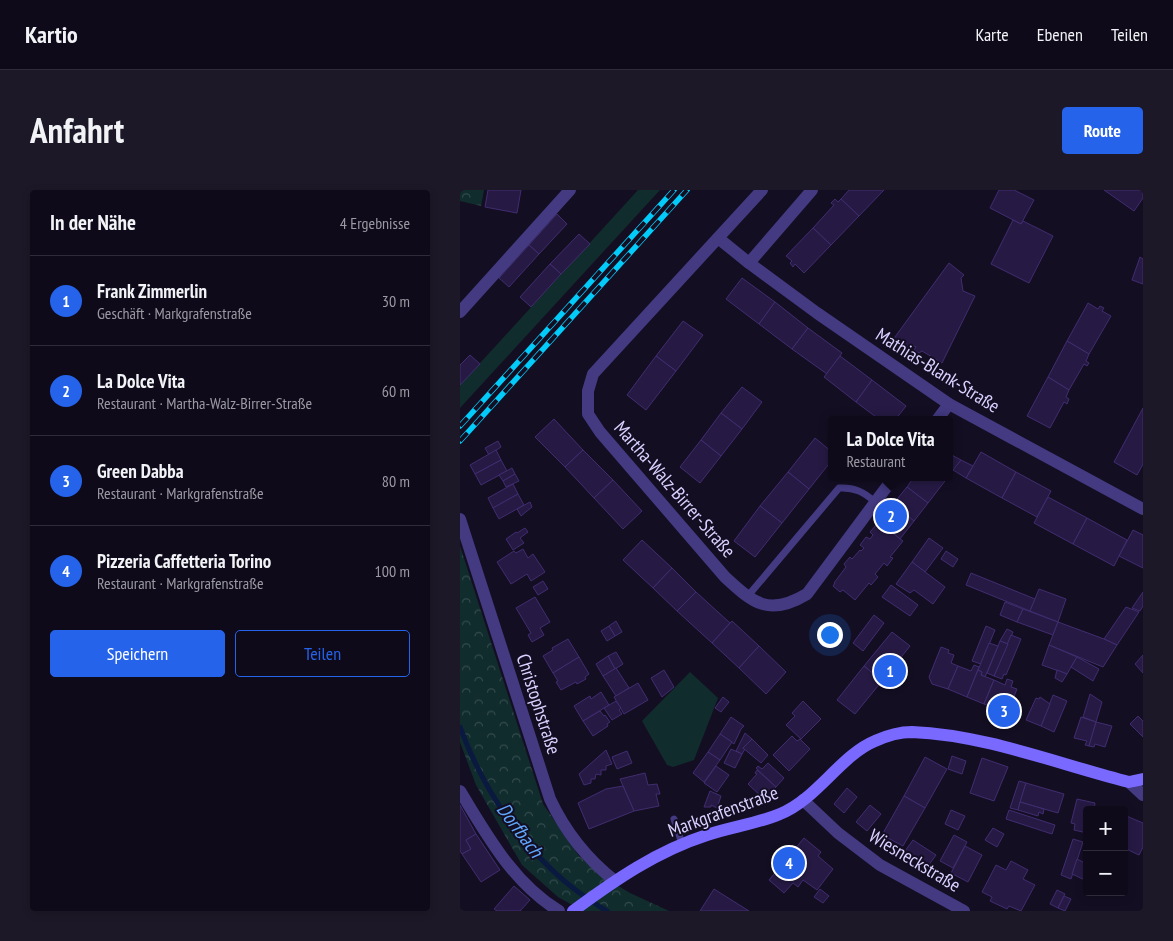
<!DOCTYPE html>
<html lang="de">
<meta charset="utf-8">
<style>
body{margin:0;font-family:"PT Sans Narrow",sans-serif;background:#1d1827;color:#f1f3f6}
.controls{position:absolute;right:15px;bottom:15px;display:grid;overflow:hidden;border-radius:5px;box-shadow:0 2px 8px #0003}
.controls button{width:45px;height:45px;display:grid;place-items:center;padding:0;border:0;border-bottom:1px solid #2f2b39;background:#0f0a1a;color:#f1f3f6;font:25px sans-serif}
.you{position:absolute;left:369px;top:444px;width:18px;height:18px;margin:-12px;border:4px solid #fff;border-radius:50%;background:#1a73e8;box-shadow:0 0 0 8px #1a73e833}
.badge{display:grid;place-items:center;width:32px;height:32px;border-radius:50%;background:#2563eb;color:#fff;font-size:16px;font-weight:700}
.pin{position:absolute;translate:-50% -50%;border:2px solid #fff;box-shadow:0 1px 5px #0006}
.popup{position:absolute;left:368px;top:226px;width:125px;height:65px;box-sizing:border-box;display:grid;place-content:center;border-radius:5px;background:#0f0a1a;filter:drop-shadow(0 1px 4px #0005);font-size:16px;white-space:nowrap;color:#9b9aa2}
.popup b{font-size:19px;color:#f1f3f6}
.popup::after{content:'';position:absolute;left:50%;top:100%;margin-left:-10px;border:10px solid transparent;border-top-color:#0f0a1a}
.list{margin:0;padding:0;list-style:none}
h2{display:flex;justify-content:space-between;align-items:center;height:65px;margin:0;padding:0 20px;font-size:21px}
h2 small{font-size:16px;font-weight:400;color:#9b9aa2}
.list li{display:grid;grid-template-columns:32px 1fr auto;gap:15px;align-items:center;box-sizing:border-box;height:90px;padding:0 20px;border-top:1px solid #2f2b39}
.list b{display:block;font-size:19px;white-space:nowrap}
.list p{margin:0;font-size:16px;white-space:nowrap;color:#9b9aa2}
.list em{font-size:16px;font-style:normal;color:#9b9aa2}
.actions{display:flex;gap:10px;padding:15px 20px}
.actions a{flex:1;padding:11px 0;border:1px solid #2563eb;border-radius:5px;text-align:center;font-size:18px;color:#2563eb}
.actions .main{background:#2563eb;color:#fff}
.map{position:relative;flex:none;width:683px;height:721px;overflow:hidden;border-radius:5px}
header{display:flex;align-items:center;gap:30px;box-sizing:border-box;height:70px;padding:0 25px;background:#0f0a1a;border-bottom:1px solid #2f2b39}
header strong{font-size:24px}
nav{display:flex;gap:28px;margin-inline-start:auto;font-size:18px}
.intro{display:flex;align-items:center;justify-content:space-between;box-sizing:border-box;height:120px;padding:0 30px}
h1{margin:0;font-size:35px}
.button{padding:12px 22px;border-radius:5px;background:#2563eb;color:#fff;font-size:18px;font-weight:700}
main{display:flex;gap:30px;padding:0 30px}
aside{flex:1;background:#0f0a1a;border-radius:5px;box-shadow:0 2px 8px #0003}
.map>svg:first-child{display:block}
.green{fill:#112c2d}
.forest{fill:url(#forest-crowns)}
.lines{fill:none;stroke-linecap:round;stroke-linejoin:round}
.stream{stroke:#0a1940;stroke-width:5}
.building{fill:#261a44;stroke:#402d70}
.lane{stroke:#433a82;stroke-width:7}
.street{stroke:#433a82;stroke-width:12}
.secondary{stroke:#7969fe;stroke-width:12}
.rail-casing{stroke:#02cbf9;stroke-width:5.5}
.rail{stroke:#140e23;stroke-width:4;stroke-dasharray:11;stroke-linecap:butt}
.labels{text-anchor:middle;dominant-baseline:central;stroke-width:4;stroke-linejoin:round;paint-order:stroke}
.street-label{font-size:19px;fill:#dad1ff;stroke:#140e23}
.water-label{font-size:20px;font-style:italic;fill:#60a7fe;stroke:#140e23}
</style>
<header>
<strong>Kartio</strong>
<nav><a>Karte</a><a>Ebenen</a><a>Teilen</a></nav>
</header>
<div class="intro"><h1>Anfahrt</h1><a class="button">Route</a></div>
<main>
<aside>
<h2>In der Nähe<small>4 Ergebnisse</small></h2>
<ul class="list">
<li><span class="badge">1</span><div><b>Frank Zimmerlin</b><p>Geschäft · Markgrafenstraße</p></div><em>30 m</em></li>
<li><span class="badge">2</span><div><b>La Dolce Vita</b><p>Restaurant · Martha-Walz-Birrer-Straße</p></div><em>60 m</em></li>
<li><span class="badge">3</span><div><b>Green Dabba</b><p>Restaurant · Markgrafenstraße</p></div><em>80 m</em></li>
<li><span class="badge">4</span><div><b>Pizzeria Caffetteria Torino</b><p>Restaurant · Markgrafenstraße</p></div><em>100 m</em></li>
</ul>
<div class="actions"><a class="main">Speichern</a><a>Teilen</a></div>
</aside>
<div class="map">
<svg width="683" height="721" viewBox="0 0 683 721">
<defs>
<pattern id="forest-crowns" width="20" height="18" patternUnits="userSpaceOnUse" patternTransform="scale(1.25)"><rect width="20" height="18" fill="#112c2d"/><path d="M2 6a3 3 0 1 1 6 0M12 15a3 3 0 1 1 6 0" fill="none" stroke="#334a4c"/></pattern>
</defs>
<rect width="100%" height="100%" fill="#140e23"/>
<g class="green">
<polygon points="178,0 200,0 0,218 0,195"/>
<polygon points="230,482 258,508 234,570 213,577 207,575 182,531"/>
</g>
<g class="forest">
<polygon points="0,0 24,0 21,16 0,11"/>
<polygon points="0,356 83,614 119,666 140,685 170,703 209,721 123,721 98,707 62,675 16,595 0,552"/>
</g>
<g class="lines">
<path class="stream" d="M0,537c24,65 67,129 124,169 8,5 15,11 23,15"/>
</g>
<g class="building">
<polygon points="28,0 61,0 57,23 25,17"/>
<polygon points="389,0 424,0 399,26 381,9"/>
<polygon points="539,0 554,0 574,10 561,34 530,18"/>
<polygon points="644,0 683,0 683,8 674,21"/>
<polygon points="375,9 378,12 381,9 399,26 371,55 353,38 374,15 371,13"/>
<polygon points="97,24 107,34 79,64 69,55"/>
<polygon points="553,30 561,34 563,31 593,46 569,93 531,74"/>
<polygon points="353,38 371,55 344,83 335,74 333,77 330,73 332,71 326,66"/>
<polygon points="119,44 130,54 101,84 90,74"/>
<polygon points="69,55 79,64 49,97 39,88"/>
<polygon points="680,67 683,69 683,94 672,90"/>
<polygon points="489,73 504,85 501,88 503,101 515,106 482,173 462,161 459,163 454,160 456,157 452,155 448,161 432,151"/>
<polygon points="90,74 101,84 71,117 60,107"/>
<polygon points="282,88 315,112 299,134 266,109"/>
<polygon points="315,112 348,138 332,159 299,134"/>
<polygon points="628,113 638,119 640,116 644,118 642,121 651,126 629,164 607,151"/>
<polygon points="223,131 243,145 216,181 196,166"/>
<polygon points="348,138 382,163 367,184 332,159"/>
<polygon points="607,151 629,164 626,171 629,173 627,176 624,174 609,200 588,187"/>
<polygon points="10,165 20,174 0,195 0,175"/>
<polygon points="196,166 216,181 186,220 167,205"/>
<polygon points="380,166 412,190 396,212 364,187"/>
<polygon points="588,187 609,200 606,207 609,209 607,214 604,212 590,238 567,226"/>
<polygon points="412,190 446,216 435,230 420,230 396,212"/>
<polygon points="282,197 302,212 282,239 261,223"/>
<polygon points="683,218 683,274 677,285 654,272"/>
<polygon points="261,223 282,239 261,266 241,250"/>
<polygon points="94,229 123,260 105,277 75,247"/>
<polygon points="355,248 372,262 372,270 349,299 328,282"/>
<polygon points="241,250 261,266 240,293 220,277"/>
<polygon points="38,251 41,257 29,265 25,258"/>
<polygon points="36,260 41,270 15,284 10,275"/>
<polygon points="123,260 153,290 134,308 105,277"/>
<polygon points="521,262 556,282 542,308 506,288"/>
<polygon points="490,264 501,270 490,285"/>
<polygon points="41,270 47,281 21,295 15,284"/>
<polygon points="501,270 513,276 506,288 493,280"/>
<polygon points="52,278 55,284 43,291 39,285"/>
<polygon points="328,282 349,299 322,333 300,316"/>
<polygon points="556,282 591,301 577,327 542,308"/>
<polygon points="55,284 59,291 46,297 43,291"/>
<polygon points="454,287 488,287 468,313 447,297"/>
<polygon points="153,290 182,321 163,339 134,308"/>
<polygon points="53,294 58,304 33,318 28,308"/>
<polygon points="447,297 468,313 454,331 433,314"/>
<polygon points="58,304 64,315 39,329 33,318"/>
<polygon points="588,307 627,328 613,354 574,333"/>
<polygon points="70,312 72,317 61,326 57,319"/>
<polygon points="433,314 454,331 440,349 419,331"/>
<polygon points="300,316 322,333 295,367 274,351"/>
<polygon points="627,328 667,350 654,376 613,354"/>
<polygon points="417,334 420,337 422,335 443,351 430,367 433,368 427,376 424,373 415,384 418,387 411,395 409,393 395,410 383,400 380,402 373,396 375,393 374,393 386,377 384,374 390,367 392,369 400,360 401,361 404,358 400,355 406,347 410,349 413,345 410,342"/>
<polygon points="65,338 68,342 60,348 64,353 53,360 46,349 56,342 57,343"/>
<polygon points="673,340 683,345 683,378 659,366"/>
<polygon points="469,348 483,358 465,382 452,372"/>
<polygon points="182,350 212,378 193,398 163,370"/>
<polygon points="63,359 68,368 73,364 85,382 71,391 67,384 51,394 37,372 54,361 56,363"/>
<polygon points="486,361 498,369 493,377 481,369"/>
<polygon points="452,372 485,397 473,414 454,400 450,403 436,394"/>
<polygon points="212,378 236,402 217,421 193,398"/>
<polygon points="511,383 575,409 570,421 506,395"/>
<polygon points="83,391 88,399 78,405 73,397"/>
<polygon points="431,395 458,415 450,426 422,407"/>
<polygon points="579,399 606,409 598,432 570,421"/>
<polygon points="236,402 270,433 252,453 217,421"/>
<polygon points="683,402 683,416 680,421 672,418"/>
<polygon points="75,407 90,432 80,438 84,445 72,452 68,445 71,443 56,418"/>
<polygon points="545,412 563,419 557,432 540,425"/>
<polygon points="666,417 679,422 657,455 644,449"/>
<polygon points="563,419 598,432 593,445 557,432"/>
<polygon points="414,425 424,433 403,461 393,453"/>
<polygon points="156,431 162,442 155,446 149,436"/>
<polygon points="272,431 299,456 279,478 252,453"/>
<polygon points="598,432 644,449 657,455 643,477 589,455"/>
<polygon points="149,436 155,446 147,451 141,441"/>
<polygon points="526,436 535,440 521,474 512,471"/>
<polygon points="547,439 553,442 548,454 540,451"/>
<polygon points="432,442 450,456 422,491 404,476"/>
<polygon points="551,445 561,449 546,485 544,484 542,489 534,486"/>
<polygon points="108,449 119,467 93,483 83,466 93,460 92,458"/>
<polygon points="540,451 548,454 534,486 527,483"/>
<polygon points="529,453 538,456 525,487 521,485 522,482 518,480"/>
<polygon points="589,455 617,467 607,484 582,475"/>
<polygon points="299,456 326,482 306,504 279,478"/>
<polygon points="481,457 489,460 488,463 494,465 491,473 498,476 488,499 472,494 469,487"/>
<polygon points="156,462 163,474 155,479 148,466"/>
<polygon points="683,465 683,483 675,474"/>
<polygon points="148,466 155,479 143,486 136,474"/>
<polygon points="119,467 129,484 125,487 126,489 117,494 116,492 101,500 96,492 98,491 93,483"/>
<polygon points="617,467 639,479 633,491 611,477"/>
<polygon points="514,475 519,477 507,507 488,499 498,476 511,481"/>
<polygon points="404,476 422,491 395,524 377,510"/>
<polygon points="156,478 169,498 156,506 143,486"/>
<polygon points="204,480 214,497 202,507 191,488"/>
<polygon points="518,480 522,482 521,485 534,490 524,514 507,507"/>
<polygon points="597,480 607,484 602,492 595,488"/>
<polygon points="547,489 553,491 551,497 557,499 548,521 545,521 545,522 524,514 534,490 545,495"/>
<polygon points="178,493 188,510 164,524 154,507"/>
<polygon points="141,502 149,515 123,531 114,516 130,506 131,509"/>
<polygon points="630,504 642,512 636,532 623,527"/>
<polygon points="593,505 607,511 594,542 581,536"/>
<polygon points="263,507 269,512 261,522 255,518"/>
<polygon points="580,507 590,514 581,536 566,530 576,508 579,509"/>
<polygon points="156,511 161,518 159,520 162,524 152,530 144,518"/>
<polygon points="343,511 361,529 341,549 326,535 335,526 332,523"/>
<polygon points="140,521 144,526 145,525 150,532 147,534 148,536 133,546 123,531"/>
<polygon points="678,526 683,531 683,547 670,534"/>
<polygon points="271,527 284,536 281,539 274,554 260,544"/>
<polygon points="621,527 636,532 629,556 625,555 627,551 614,548"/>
<polygon points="636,532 652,536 645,557 635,554 634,557 629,556"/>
<polygon points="285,543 292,549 283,558 285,559 282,564 276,561"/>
<polygon points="260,544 272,552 260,570 248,562"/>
<polygon points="332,546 337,551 340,549 350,559 329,581 313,565"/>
<polygon points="292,549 308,565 301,573 283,558"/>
<polygon points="271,559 282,564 275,578 264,573"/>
<polygon points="146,560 152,574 146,576 146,580 141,580 141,585 136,584 135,589 131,589 131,593 124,595 119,584"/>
<polygon points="167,561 172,573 157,579 152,567"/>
<polygon points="248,562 260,570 244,592 233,583"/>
<polygon points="492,566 506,571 502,584 488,579"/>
<polygon points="465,567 487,579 465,618 444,606"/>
<polygon points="522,568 548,577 534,611 510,603"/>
<polygon points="308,573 324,588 316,597 296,578 298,576 302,579"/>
<polygon points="256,576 269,585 257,602 244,593"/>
<polygon points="297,580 316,597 305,610 288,594 297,584 295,583"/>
<polygon points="185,583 188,595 197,594 200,604 196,604 199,616 174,621 160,589"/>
<polygon points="559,591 566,593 558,620 550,618"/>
<polygon points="566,593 604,604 598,623 560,612"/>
<polygon points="163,596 174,621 129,639 118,613 146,599"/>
<polygon points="387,598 397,607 384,623 374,614"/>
<polygon points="250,601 261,606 257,618 251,615 251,617 244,617"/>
<polygon points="444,606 465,618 443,656 422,645"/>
<polygon points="617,609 635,613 634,620 627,620 627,643 614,640 615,634 611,633"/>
<polygon points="560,612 584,619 583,624 579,622 578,626 558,620"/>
<polygon points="0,615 16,644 6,650 11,659 2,664 0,661"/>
<polygon points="410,615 421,624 407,641 396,632"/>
<polygon points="491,620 505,626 498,640 485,634"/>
<polygon points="549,620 595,635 592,644 546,629"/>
<polygon points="664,625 683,633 683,657 679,665 664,658"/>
<polygon points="533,638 544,644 537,657 525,650"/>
<polygon points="16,644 40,680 21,692 2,664 11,659 6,650"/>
<polygon points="494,645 507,652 493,678 480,671"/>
<polygon points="344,648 361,662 358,666 373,679 357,700 343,690 338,697 333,693 324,703 309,690"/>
<polygon points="613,649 623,652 611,689 601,685"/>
<polygon points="453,650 476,665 468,676 445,661"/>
<polygon points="505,656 522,665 508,692 491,683"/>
<polygon points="617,669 627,674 627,691 612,684"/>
<polygon points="551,671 568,680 563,689 575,695 561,721 549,716 547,719 530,711 532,707 522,702 536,675 546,680"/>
<polygon points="54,696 70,710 60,721 37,721 34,719"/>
<polygon points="254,699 289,721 240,721"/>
<polygon points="360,699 369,706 363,713 354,707"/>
<polygon points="597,700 605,704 598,718 590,714"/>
<polygon points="604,706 611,709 605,721 598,718"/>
</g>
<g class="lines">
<g class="lane">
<path d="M287,407l92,-109c15,-1 25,4 36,14"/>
<polyline points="214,629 222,654"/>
</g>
<g class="street">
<path d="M302,0l-169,184 -5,17v23l12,18 125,145c28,26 44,40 82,17l87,-117"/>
<polyline points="258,48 289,73 357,123 489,214 683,319"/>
<polyline points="289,73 352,0"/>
<polyline points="0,122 110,0"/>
<polyline points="477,230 489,214"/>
<path d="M0,329l90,280c15,32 37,60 65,82"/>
<polyline points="669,592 683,605"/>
<path d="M0,601c27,44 53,92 99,120"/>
<polyline points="343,610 378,643 420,675 504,721"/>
</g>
<path class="secondary" d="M113,721c42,-31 84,-60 134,-76 24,-8 49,-11 73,-21 36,-14 61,-59 95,-73 11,-5 24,-9 37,-9 74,3 146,32 217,50l14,-3"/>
<defs>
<g id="rail">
<polyline points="0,236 214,0"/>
<polyline points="0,251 227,0"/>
</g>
</defs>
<use href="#rail" class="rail-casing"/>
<use href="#rail" class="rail"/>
</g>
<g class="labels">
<g class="street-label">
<text transform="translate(478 180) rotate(32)">Mathias-Blank-Straße</text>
<text transform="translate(215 299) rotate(49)">Martha-Walz-Birrer-Straße</text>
<text transform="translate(79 514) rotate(72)">Christophstraße</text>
<text transform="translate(263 621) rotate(-20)">Markgrafenstraße</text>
<text transform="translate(455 670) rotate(31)">Wiesneckstraße</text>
</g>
<g class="water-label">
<text transform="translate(60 640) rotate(53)">Dorfbach</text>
</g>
</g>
</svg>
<div class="controls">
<button>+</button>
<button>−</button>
</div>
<div class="you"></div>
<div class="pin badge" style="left:430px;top:481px">1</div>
<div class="pin badge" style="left:431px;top:326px">2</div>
<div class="popup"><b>La Dolce Vita</b>Restaurant</div>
<div class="pin badge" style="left:544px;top:521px">3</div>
<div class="pin badge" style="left:329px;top:673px">4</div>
</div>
</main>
